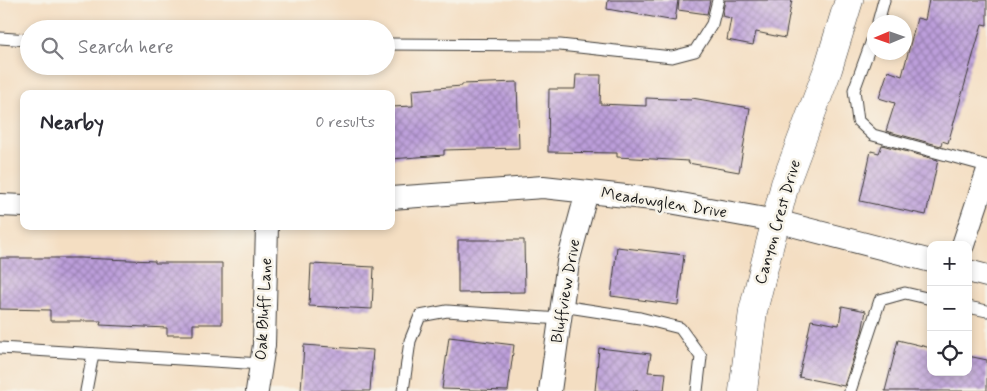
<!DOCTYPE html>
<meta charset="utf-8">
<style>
body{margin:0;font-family:Mynerve,sans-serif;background:#f2f2f3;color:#2b2b33}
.controls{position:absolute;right:15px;bottom:15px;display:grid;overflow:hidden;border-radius:10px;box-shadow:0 2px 8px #0003}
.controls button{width:45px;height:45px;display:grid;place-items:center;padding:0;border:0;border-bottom:1px solid #e1e1e2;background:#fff;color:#2b2b33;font:25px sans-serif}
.compass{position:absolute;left:867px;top:15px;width:45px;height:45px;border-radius:50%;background:#fff;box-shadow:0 2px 8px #0003;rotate:268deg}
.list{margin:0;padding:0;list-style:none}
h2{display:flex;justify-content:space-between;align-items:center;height:65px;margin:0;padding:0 20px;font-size:21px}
h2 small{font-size:16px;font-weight:400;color:#7c7c81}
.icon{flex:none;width:28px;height:28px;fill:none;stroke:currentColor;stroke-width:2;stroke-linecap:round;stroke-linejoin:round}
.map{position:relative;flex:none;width:987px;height:391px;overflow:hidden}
.search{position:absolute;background:#fff;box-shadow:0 2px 8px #0003;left:20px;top:20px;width:375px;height:55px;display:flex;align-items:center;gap:12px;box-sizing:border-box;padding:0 18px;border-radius:28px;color:#7c7c81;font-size:19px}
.panel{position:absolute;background:#fff;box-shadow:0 2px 8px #0003;left:20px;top:90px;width:375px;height:140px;border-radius:10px}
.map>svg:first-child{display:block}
.building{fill:url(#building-cross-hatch)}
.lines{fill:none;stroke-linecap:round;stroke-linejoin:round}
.service-casing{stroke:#3c3935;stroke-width:13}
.minor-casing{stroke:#3c3935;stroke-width:24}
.tertiary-casing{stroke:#3c3935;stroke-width:29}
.service{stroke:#fff;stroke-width:11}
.minor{stroke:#fff;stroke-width:22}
.tertiary{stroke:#fff;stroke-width:28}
.labels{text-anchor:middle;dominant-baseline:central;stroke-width:5;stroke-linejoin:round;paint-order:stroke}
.street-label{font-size:16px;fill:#1c1c1c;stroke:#f7f3e8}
</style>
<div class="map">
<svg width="987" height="391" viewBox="0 0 987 391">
<defs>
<pattern id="building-cross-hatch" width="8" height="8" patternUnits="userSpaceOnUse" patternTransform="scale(1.25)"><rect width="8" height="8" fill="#bc9eda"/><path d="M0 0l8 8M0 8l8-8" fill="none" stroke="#9880b0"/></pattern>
</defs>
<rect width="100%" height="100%" fill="#f7f3e8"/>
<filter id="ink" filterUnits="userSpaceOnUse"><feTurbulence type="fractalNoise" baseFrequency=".02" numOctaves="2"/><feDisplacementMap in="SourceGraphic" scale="10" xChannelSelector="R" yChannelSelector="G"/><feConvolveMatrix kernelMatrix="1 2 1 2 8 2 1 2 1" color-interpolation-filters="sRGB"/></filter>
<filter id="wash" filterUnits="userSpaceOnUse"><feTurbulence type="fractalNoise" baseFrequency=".0096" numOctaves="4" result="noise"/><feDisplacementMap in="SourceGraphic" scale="20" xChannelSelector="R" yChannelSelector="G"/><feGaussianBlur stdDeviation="1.12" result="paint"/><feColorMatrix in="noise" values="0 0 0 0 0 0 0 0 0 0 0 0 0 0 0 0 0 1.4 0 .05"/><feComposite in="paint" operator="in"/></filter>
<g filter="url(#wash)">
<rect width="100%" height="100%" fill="#f4dec2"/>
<g id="blocks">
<g class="building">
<polygon points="608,0 678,0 675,21 607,9"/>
<polygon points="679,0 710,0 707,14 678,10"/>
<polygon points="725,0 792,0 785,38 756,32 753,45 727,40 731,18 722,16"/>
<polygon points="929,0 987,0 987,25 982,24 948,143 942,141 941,146 886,131 895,103 879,98 888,71 902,76 917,18 925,20"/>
<polygon points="576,75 601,75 600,104 646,106 646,98 691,100 692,98 750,108 739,172 688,163 689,161 617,157 617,153 548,152 549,89 575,89"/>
<polygon points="517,82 519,148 444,150 444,155 391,159 391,107 413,106 412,90 462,86 462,84"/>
<polygon points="882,145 938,160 926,215 860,201 871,151 879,153"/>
<polygon points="458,240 524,240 525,292 458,293"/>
<polygon points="617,247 684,255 678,305 611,296"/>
<polygon points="0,258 80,258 155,261 155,263 222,263 222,324 193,324 193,335 167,335 167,328 100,325 101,321 50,321 50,310 0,309"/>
<polygon points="311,264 374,267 372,309 309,306"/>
<polygon points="842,306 866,311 862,332 844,386 799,377 811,320 839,325"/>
<polygon points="449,337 514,345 508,391 442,389"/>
<polygon points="898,340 931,348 931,372 968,372 968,356 987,360 987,391 885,391"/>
<polygon points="304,345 373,350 370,391 301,391"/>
<polygon points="599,348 651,354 648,372 666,373 664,391 595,391"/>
</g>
</g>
</g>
<g filter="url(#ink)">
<use href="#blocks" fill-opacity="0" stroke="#3c3935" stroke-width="1"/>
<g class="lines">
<defs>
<g id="service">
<polyline points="878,22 884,0"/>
<polyline points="874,35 854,90 858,121 873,135 987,166"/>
<polyline points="0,38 29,40"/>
<polyline points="386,44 560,45 672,57 695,51 712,24 718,0"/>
<polyline points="562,306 640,318 680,328 701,357 697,391"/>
<polyline points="968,307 987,311"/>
<polyline points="0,348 262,364"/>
<polyline points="86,391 93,354"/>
<polyline points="403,391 410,341 420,316 447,311 560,319"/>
<polyline points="850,391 880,300 905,293 931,299"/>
</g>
<g id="minor">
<polyline points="391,198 543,187 653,199 776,221 931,261"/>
<polyline points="0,205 24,206"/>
<polyline points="963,245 987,173"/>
<polyline points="968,271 987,276"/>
<polyline points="257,391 264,345 267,226"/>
<polyline points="550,391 568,262 587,192"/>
</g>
<polyline id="tertiary" points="743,391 753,311 785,184 828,69 849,0"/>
</defs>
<use href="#service" class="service-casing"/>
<use href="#minor" class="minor-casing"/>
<use href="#tertiary" class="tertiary-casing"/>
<use href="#service" class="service"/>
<use href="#minor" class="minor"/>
<use href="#tertiary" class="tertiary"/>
</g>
</g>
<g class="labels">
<g class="street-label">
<text transform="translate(664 203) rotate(9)">Meadowglen Drive</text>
<text transform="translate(778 222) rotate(-74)">Canyon Crest Drive</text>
<text transform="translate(566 291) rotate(-80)">Bluffview Drive</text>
<text transform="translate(264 309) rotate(-87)">Oak Bluff Lane</text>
</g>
</g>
</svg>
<div class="controls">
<button>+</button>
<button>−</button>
<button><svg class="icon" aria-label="locate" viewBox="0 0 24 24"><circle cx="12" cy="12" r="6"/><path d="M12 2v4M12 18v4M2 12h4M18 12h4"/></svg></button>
</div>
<svg class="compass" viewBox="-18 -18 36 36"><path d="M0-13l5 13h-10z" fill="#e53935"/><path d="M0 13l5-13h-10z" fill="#7c7c81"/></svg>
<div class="search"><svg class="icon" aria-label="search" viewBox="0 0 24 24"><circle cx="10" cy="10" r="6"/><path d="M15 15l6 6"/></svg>Search here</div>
<section class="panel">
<h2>Nearby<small>0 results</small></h2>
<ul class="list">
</ul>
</section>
</div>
